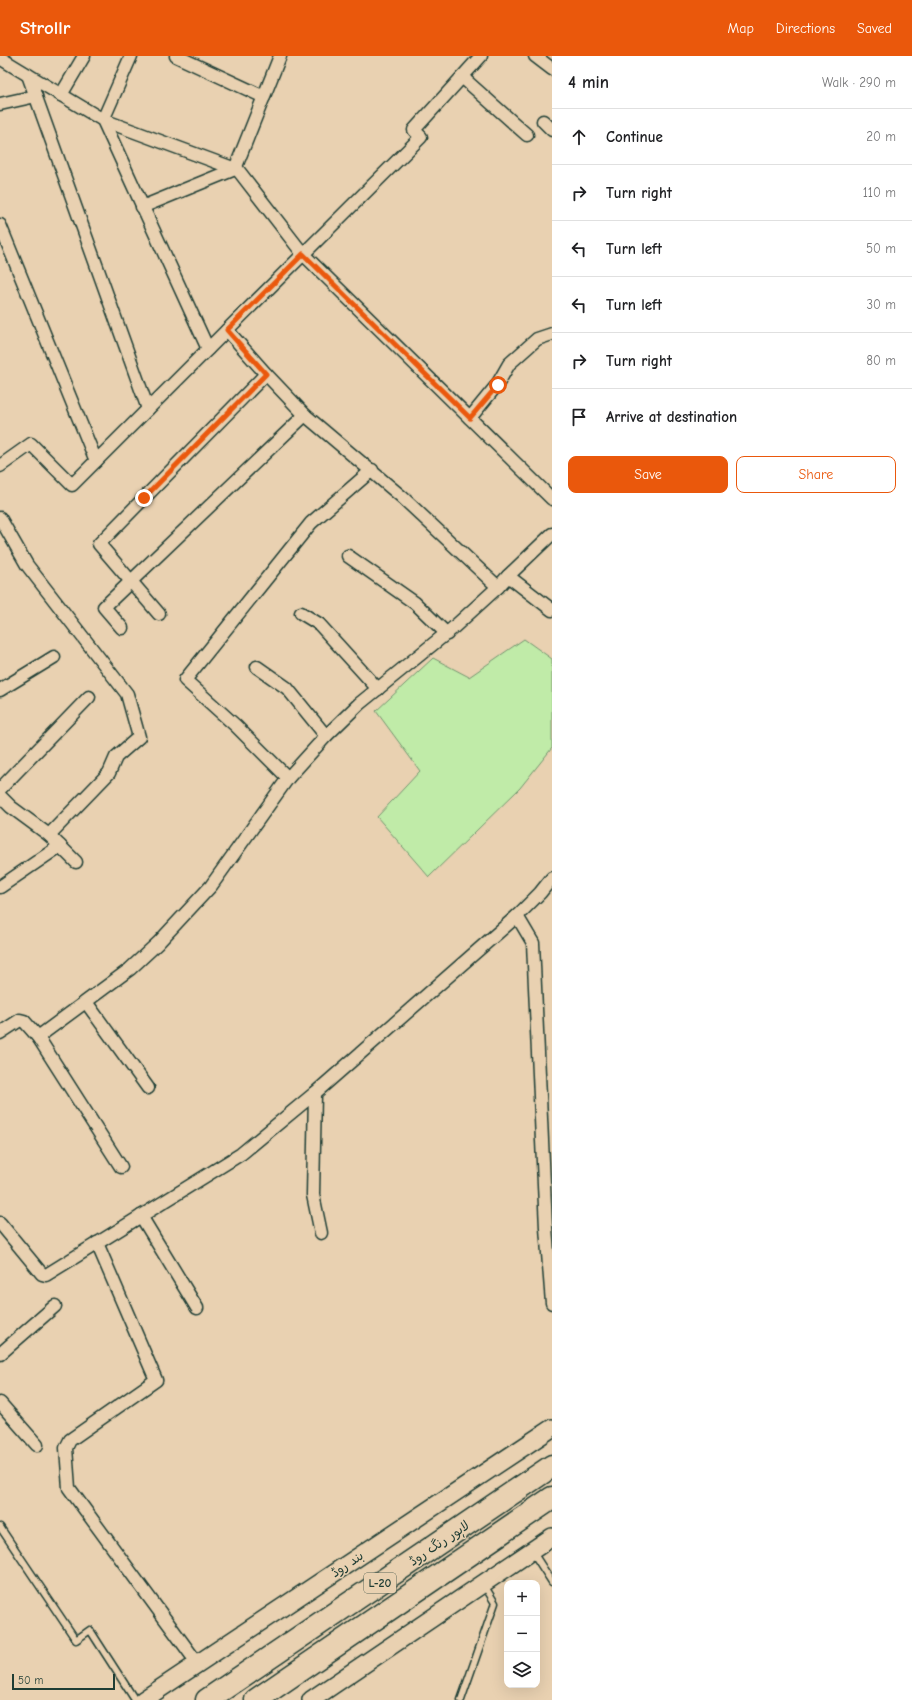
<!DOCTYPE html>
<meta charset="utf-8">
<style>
body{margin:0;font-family:"Comic Neue","Playpen Sans Arabic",sans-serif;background:#f6f6f6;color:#202124}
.controls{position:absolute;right:12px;bottom:12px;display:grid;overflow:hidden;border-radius:8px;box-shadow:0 4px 16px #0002}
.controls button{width:36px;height:36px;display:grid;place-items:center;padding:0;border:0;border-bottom:1px solid #e0e0e0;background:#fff;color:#202124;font:20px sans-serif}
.scale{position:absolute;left:12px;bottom:10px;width:103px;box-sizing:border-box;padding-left:4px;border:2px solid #1f3d34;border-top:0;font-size:11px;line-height:14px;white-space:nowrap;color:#1f3d34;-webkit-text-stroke:3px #e9d1b1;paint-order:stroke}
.stop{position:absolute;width:12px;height:12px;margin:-9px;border:3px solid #ea580c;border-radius:50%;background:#fff}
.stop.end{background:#ea580c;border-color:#fff;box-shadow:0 1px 4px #0008}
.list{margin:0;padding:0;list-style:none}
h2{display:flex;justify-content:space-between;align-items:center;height:52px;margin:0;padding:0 16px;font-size:17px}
h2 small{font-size:13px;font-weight:400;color:#757577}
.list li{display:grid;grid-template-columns:26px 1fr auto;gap:12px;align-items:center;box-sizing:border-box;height:56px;padding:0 16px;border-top:1px solid #e0e0e0}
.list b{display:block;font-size:15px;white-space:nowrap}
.list em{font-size:13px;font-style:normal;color:#757577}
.actions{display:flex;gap:8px;padding:12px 16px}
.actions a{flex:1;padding:9px 0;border:1px solid #ea580c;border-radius:8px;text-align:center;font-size:14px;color:#ea580c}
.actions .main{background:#ea580c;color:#fff}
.icon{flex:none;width:22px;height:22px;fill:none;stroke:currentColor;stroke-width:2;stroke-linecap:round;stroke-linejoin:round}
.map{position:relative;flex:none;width:552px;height:1644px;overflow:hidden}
header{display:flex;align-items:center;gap:24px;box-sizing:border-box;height:56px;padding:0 20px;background:#ea580c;color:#fff}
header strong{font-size:19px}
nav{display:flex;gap:22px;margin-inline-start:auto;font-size:14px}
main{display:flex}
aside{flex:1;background:#fff}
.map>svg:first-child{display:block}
.green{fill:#c0eba8;stroke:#70946e}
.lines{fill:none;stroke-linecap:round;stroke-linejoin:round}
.service-casing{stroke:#1f3d34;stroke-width:9}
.minor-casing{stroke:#1f3d34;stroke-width:15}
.secondary-casing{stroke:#1f3d34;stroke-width:20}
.motorway-casing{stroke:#1f3d34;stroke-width:25}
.service{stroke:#e9d1b1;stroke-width:6}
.minor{stroke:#e9d1b1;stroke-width:12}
.secondary{stroke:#e9d1b1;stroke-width:17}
.motorway{stroke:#e9d1b1;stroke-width:22}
.route{stroke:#ea580c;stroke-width:5}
.labels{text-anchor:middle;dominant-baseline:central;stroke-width:3;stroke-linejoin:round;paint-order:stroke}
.shield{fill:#e9d1b1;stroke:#5c695a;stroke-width:1}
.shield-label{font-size:12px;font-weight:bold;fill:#1f3d34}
.street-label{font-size:13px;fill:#1f3d34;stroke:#e9d1b1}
</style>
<header>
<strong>Strollr</strong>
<nav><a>Map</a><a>Directions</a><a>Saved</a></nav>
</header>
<main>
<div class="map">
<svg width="552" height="1644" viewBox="0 0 552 1644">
<rect width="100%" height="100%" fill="#e9d1b1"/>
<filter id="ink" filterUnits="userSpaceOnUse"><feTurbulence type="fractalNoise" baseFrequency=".025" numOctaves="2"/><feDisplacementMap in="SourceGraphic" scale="8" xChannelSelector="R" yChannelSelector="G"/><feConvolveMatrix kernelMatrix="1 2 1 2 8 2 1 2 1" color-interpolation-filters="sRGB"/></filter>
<g filter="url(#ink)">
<polygon class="green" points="524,583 552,603 552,692 520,732 429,821 377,761 420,715 376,655 433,602 469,621"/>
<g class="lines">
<defs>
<g id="service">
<polyline points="0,1471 76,1584 90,1574 135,1644"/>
<polyline points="532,1495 552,1526"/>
<polyline points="461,1644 495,1547 484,1529"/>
</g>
<g id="minor">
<polyline points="131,0 103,64 238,114 303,198 552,443"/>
<polyline points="176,0 264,41"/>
<polyline points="481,0 414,74 421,81 227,274 266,318 305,359 402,441 498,531 508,520 552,554"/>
<polyline points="535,0 552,13"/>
<polyline points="0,2 28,19"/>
<polyline points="462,21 527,79"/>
<polyline points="61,39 84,0"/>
<polyline points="0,48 36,40"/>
<polyline points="543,65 552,74"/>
<polyline points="142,151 235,113 280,0"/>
<polyline points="0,169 96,405"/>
<polyline points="148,353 28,19 103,64 208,293"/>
<polyline points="470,362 497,329 509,308 537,283 552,278"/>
<polyline points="0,410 31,388 72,429 227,274"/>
<polyline points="0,462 27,509 127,638 139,681 116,701 109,717 49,779"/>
<polyline points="348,500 415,547 447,578"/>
<polyline points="508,520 552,478"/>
<polyline points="301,557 319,568 378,633"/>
<polyline points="159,558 99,488 266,318"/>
<polyline points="122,572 104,551 305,359"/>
<polyline points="257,611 287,632 326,680"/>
<polyline points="0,634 54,601"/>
<polyline points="288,722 236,670 185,624 311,467 372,414"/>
<polyline points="0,733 89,641"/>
<polyline points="0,740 11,751 49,779 76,806"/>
<polyline points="0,831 60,790"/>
<polyline points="517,860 533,887 546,1172 552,1247"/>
<polyline points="86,946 148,1032"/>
<polyline points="0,977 20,964 24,965 38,981 130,913 158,887 211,830 288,722 326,680 359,648 453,572 498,531"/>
<polyline points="38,981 121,1111"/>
<polyline points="315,1037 313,1139 321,1177"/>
<polyline points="141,1160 197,1252"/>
<polyline points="0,1167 42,1218 46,1219 241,1098 315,1037 517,860 540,837 552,822"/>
<polyline points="97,1187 156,1324 70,1384 66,1392 69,1432 198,1608"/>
<polyline points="0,1298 55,1250"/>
<polyline points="0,1347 37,1389"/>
</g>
<g id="secondary">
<polyline points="143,1644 552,1372"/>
<polyline points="311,1644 552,1481"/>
</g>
<g id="motorway">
<polyline points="207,1644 552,1410"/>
<polyline points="256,1644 552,1442"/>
</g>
</defs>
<use href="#service" class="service-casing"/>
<use href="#minor" class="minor-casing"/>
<use href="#secondary" class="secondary-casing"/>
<use href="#motorway" class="motorway-casing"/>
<use href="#service" class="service"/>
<use href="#minor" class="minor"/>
<use href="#secondary" class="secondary"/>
<use href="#motorway" class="motorway"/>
</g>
</g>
<g class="lines" filter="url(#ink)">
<polyline class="route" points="144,442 266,318 227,274 303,198 470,362 498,329"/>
</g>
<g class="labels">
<rect class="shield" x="364" y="1517" width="32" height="20" rx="3"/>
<g class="shield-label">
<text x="380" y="1527">L-20</text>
</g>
<g class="street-label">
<text transform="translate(439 1487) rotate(-34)">لاہور رنگ روڈ</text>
<text transform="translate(347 1508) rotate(-34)">بند روڈ</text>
</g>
</g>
</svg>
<div class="controls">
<button>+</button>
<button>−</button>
<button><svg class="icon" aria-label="layers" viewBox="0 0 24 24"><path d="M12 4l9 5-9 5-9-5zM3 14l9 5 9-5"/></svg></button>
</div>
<div class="scale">50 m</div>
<div class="stop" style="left:498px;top:329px"></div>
<div class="stop end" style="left:144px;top:442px"></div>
</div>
<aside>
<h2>4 min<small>Walk · 290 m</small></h2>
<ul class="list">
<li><svg class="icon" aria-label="ahead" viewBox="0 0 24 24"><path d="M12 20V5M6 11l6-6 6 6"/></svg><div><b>Continue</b></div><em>20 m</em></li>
<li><svg class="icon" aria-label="right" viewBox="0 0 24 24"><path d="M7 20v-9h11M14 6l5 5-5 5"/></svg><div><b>Turn right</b></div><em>110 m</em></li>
<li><svg class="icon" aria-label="left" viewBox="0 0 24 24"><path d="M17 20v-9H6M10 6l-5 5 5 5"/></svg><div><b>Turn left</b></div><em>50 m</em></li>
<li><svg class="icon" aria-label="left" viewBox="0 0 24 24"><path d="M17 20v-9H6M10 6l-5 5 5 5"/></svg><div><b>Turn left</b></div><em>30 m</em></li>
<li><svg class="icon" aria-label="right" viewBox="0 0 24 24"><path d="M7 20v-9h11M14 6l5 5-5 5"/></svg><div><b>Turn right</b></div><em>80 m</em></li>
<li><svg class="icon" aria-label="arrive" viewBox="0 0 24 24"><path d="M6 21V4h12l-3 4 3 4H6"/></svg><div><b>Arrive at destination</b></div></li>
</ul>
<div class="actions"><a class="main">Save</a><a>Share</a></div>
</aside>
</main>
